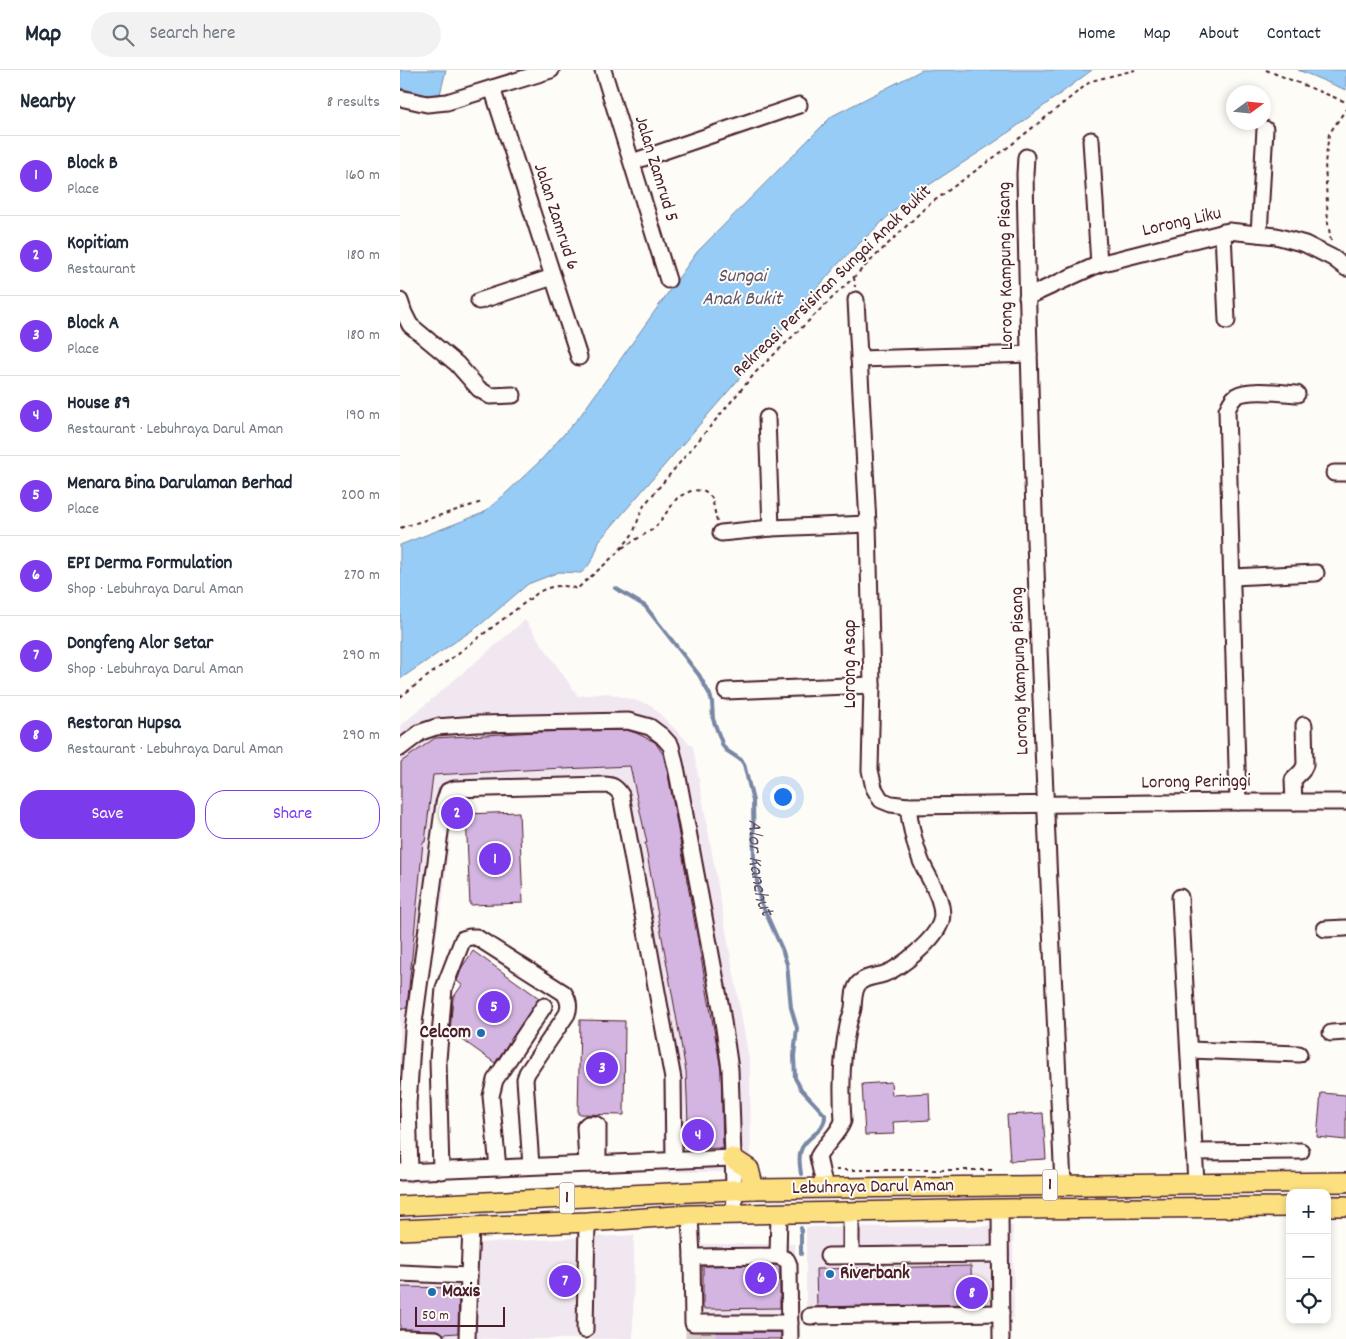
<!DOCTYPE html>
<meta charset="utf-8">
<style>
body{margin:0;font-family:Dekko,sans-serif;background:#f2f2f3;color:#1f2937}
.controls{position:absolute;right:15px;bottom:15px;display:grid;overflow:hidden;border-radius:10px;box-shadow:0 2px 8px #0003}
.controls button{width:45px;height:45px;display:grid;place-items:center;padding:0;border:0;border-bottom:1px solid #e0e1e3;background:#fff;color:#1f2937;font:25px sans-serif}
.compass{position:absolute;left:826px;top:15px;width:45px;height:45px;border-radius:50%;background:#fff;box-shadow:0 2px 8px #0003;rotate:75deg}
.scale{position:absolute;left:15px;bottom:12px;width:90px;box-sizing:border-box;padding-left:5px;border:2px solid #4a1f2b;border-top:0;font-size:14px;line-height:18px;white-space:nowrap;color:#4a1f2b;-webkit-text-stroke:4px #fdfcf7;paint-order:stroke}
.you{position:absolute;left:382px;top:726px;width:18px;height:18px;margin:-12px;border:4px solid #fff;border-radius:50%;background:#1a73e8;box-shadow:0 0 0 8px #1a73e833}
.badge{display:grid;place-items:center;width:32px;height:32px;border-radius:50%;background:#7c3aed;color:#fff;font-size:16px;font-weight:700}
.pin{position:absolute;translate:-50% -50%;border:2px solid #fff;box-shadow:0 1px 5px #0006}
.list{margin:0;padding:0;list-style:none}
h2{display:flex;justify-content:space-between;align-items:center;height:65px;margin:0;padding:0 20px;font-size:21px}
h2 small{font-size:16px;font-weight:400;color:#747a83}
.list li{display:grid;grid-template-columns:32px 1fr auto;gap:15px;align-items:center;box-sizing:border-box;height:80px;padding:0 20px;border-top:1px solid #e0e1e3}
.list b{display:block;font-size:19px;white-space:nowrap}
.list p{margin:0;font-size:16px;white-space:nowrap;color:#747a83}
.list em{font-size:16px;font-style:normal;color:#747a83}
.actions{display:flex;gap:10px;padding:15px 20px}
.actions a{flex:1;padding:11px 0;border:1px solid #7c3aed;border-radius:20px;text-align:center;font-size:18px;color:#7c3aed}
.actions .main{background:#7c3aed;color:#fff}
.icon{flex:none;width:28px;height:28px;fill:none;stroke:currentColor;stroke-width:2;stroke-linecap:round;stroke-linejoin:round}
.map{position:relative;flex:none;width:946px;height:1269px;overflow:hidden}
header{display:flex;align-items:center;gap:30px;box-sizing:border-box;height:70px;padding:0 25px;background:#fff;border-bottom:1px solid #e0e1e3}
header strong{font-size:24px}
nav{display:flex;gap:28px;margin-inline-start:auto;font-size:18px}
.search{width:350px;height:45px;background:#f2f2f3;display:flex;align-items:center;gap:12px;box-sizing:border-box;padding:0 18px;border-radius:28px;color:#747a83;font-size:19px}
main{display:flex}
aside{flex:1;background:#fff}
.map>svg:first-child{display:block}
.built{fill:#f1e7f0}
.water{fill:#96ccf5;stroke:#7887a4}
.lines{fill:none;stroke-linecap:round;stroke-linejoin:round}
.stream{stroke:#7887a4;stroke-width:4}
.building{fill:#d4b5e1;stroke:#4a1f2b}
.minor-tunnel{stroke:#d9d0ce;stroke-width:15;stroke-dasharray:15 8;stroke-linecap:butt}
.minor-casing{stroke:#4a1f2b;stroke-width:19}
.major-casing{stroke:#4a1f2b;stroke-width:22}
.path{stroke:#4a1f2b;stroke-width:2;stroke-dasharray:4 4;stroke-linecap:butt}
.minor{stroke:#fdfcf7;stroke-width:15}
.major{stroke:#fce080;stroke-width:19}
.poi-dot{fill:#1f6fb2;stroke:#fdfcf7;stroke-width:2}
.labels{text-anchor:middle;dominant-baseline:central;stroke-width:4;stroke-linejoin:round;paint-order:stroke}
.shield{fill:#fdfcf7;stroke:#806168;stroke-width:1}
.shield-label{font-size:18px;font-weight:bold;fill:#4a1f2b}
.street-label{font-size:19px;fill:#4a1f2b;stroke:#fdfcf7}
.poi-label{font-size:19px;font-weight:bold;fill:#4a1f2b;stroke:#fdfcf7;text-anchor:start}
.water-label{font-size:20px;font-style:italic;fill:#615368;stroke:#fdfcf7}
</style>
<header>
<strong>Map</strong>
<div class="search"><svg class="icon" aria-label="search" viewBox="0 0 24 24"><circle cx="10" cy="10" r="6"/><path d="M15 15l6 6"/></svg>Search here</div>
<nav><a>Home</a><a>Map</a><a>About</a><a>Contact</a></nav>
</header>
<main>
<aside>
<h2>Nearby<small>8 results</small></h2>
<ul class="list">
<li><span class="badge">1</span><div><b>Block B</b><p>Place</p></div><em>160 m</em></li>
<li><span class="badge">2</span><div><b>Kopitiam</b><p>Restaurant</p></div><em>180 m</em></li>
<li><span class="badge">3</span><div><b>Block A</b><p>Place</p></div><em>180 m</em></li>
<li><span class="badge">4</span><div><b>House 89</b><p>Restaurant · Lebuhraya Darul Aman</p></div><em>190 m</em></li>
<li><span class="badge">5</span><div><b>Menara Bina Darulaman Berhad</b><p>Place</p></div><em>200 m</em></li>
<li><span class="badge">6</span><div><b>EPI Derma Formulation</b><p>Shop · Lebuhraya Darul Aman</p></div><em>270 m</em></li>
<li><span class="badge">7</span><div><b>Dongfeng Alor Setar</b><p>Shop · Lebuhraya Darul Aman</p></div><em>290 m</em></li>
<li><span class="badge">8</span><div><b>Restoran Hupsa</b><p>Restaurant · Lebuhraya Darul Aman</p></div><em>290 m</em></li>
</ul>
<div class="actions"><a class="main">Save</a><a>Share</a></div>
</aside>
<div class="map">
<svg width="946" height="1269" viewBox="0 0 946 1269">
<rect width="100%" height="100%" fill="#fdfcf7"/>
<filter id="ink" filterUnits="userSpaceOnUse"><feTurbulence type="fractalNoise" baseFrequency=".02" numOctaves="2"/><feDisplacementMap in="SourceGraphic" scale="10" xChannelSelector="R" yChannelSelector="G"/><feConvolveMatrix kernelMatrix="1 2 1 2 8 2 1 2 1" color-interpolation-filters="sRGB"/></filter>
<g filter="url(#ink)">
<g class="built">
<polygon points="125,550 178,626 208,623 251,635 293,677 350,994 351,1102 263,1102 263,994 215,723 55,727 41,843 28,902 16,1049 22,1113 0,1113 0,656"/>
<polygon points="613,1156 614,1248 406,1251 406,1157"/>
<polygon points="234,1165 233,1269 0,1269 0,1199 75,1202 77,1173"/>
<polygon points="283,1174 395,1174 396,1250 284,1250"/>
</g>
<g class="water">
<polygon points="0,0 46,0 39,28 0,18"/>
<path d="M522,0h170l-91,68 -98,64 -64,61 -240,278c-3,13 -8,24 -18,32l-22,-1 -31,12 -48,41 -80,54v-134l83,-32 20,-17 38,-36 39,-44 117,-164 135,-136z"/>
<polygon points="898,0 946,0 946,20"/>
</g>
<g class="lines">
<g class="stream">
<path id="s1" d="M215,518l30,18 54,69 11,20 2,7 1,17 10,27 3,4 15,10 3,4 9,37 1,61 6,38 22,49 5,15 4,44 6,20 -3,28 1,22 6,11 24,26c1,17 -19,21 -24,35 -3,7 -1,17 0,24"/>
<polyline points="401,1158 401,1184"/>
</g>
</g>
<g class="building">
<polygon points="227,660 236,663 255,672 263,684 268,704 318,982 321,1000 323,1078 289,1079 286,1001 245,773 247,773 230,696 163,699 163,698 33,705 25,772 23,772 7,938 0,938 1,692 35,668 136,662"/>
<polygon points="119,742 123,833 70,835 66,744"/>
<polygon points="73,881 139,928 95,993 50,961 53,928 62,915 57,911 62,897"/>
<polygon points="180,950 225,951 224,1045 178,1044"/>
<polygon points="491,1012 492,1025 529,1023 530,1050 493,1052 494,1064 465,1065 462,1014"/>
<polygon points="921,1023 946,1025 946,1070 917,1067"/>
<polygon points="643,1043 646,1089 610,1091 607,1045"/>
<polygon points="376,1195 380,1197 380,1238 303,1239 303,1196"/>
<polygon points="571,1196 572,1234 417,1237 416,1199"/>
<polygon points="0,1217 59,1218 58,1263 43,1264 36,1260 0,1259"/>
<rect x="300" y="1262" width="81" height="7"/>
</g>
<g class="lines">
<g class="minor-tunnel">
<polyline points="308,1253 308,1269"/>
<polyline points="293,1269 293,1253"/>
</g>
<defs>
<g id="minor">
<polyline points="203,0 268,210"/>
<polyline points="92,18 179,287"/>
<polyline points="0,28 27,34 47,32 151,0"/>
<polyline points="691,70 699,194"/>
<path d="M626,87l-1,17c6,337 22,674 38,1010"/>
<polyline points="232,92 399,35"/>
<polyline points="823,162 827,251"/>
<polyline points="859,164 865,59"/>
<polyline points="627,227 699,194 829,161 876,166 905,174 933,188 946,198"/>
<polyline points="456,230 468,454 472,615 470,700 474,718 481,730 491,734 508,736 838,732 946,732"/>
<polyline points="0,231 4,243 10,255 57,294 79,319 90,326 113,325"/>
<polyline points="79,231 153,207"/>
<polyline points="459,289 629,284"/>
<polyline points="367,348 371,458"/>
<polyline points="934,403 946,403"/>
<polyline points="321,463 371,458 468,454"/>
<polyline points="833,507 916,503"/>
<polyline points="326,621 472,615"/>
<polyline points="0,678 21,662 36,657 77,654 228,651 250,657 262,666 271,676 277,702 321,938 330,999 335,1145"/>
<path d="M838,732l-11,-392c3,-6 4,-10 9,-14 12,-8 46,-3 61,-2"/>
<polyline points="894,732 893,710 902,701 905,695 904,655"/>
<polyline points="780,827 796,1113"/>
<polyline points="925,859 946,858"/>
<polyline points="931,963 946,962"/>
<polyline points="789,980 899,984"/>
<polyline points="794,1082 901,1081"/>
<polyline points="187,1094 185,1057 188,1054 195,1054 198,1056 198,1094"/>
<polyline points="98,1098 91,1026 95,1010 144,936"/>
<path d="M41,1101l-3,-111 6,-72 19,-49 7,-2h6l88,56c5,7 6,13 3,21l-40,59 -2,6 6,87"/>
<polyline points="1,1102 332,1088"/>
<path d="M10,1102l-2,-68 5,-74 31,-227 4,-12 6,-2 150,-4c8,0 12,2 17,10l52,284 1,81"/>
<path d="M425,1119l-7,-32c7,-13 21,-24 25,-36 -2,-31 -2,-65 5,-95 1,-6 4,-12 5,-18 1,-9 0,-18 6,-25 7,-7 16,-6 25,-9 17,-6 52,-35 57,-53 5,-19 -13,-43 -20,-60 -7,-18 -11,-37 -13,-55"/>
<polyline points="600,1139 601,1269"/>
<polyline points="290,1145 292,1187 373,1186 378,1186 379,1144"/>
<polyline points="378,1186 387,1190 389,1195 390,1269"/>
<polyline points="428,1186 600,1184"/>
<polyline points="451,1186 451,1142"/>
<polyline points="292,1187 293,1253 390,1253"/>
<polyline points="0,1203 69,1206 71,1158"/>
<polyline points="410,1246 601,1243"/>
<polyline points="185,1260 187,1152"/>
<polyline points="0,1268 36,1269"/>
<polyline points="67,1269 69,1206"/>
</g>
<g id="major">
<polyline points="332,1088 349,1099 354,1119"/>
<polyline points="0,1136 354,1119 946,1112"/>
<polyline points="927,1136 946,1136"/>
<polyline points="0,1160 187,1152 290,1145 600,1139 890,1137"/>
</g>
</defs>
<use href="#minor" class="minor-casing"/>
<use href="#major" class="major-casing"/>
<g class="path">
<polyline points="866,0 946,32"/>
<polyline points="931,171 928,153 925,93 929,64 946,39"/>
<polyline points="454,207 455,217"/>
<polyline points="0,458 82,432"/>
<polyline points="222,478 255,458 278,427 293,420 305,421 312,428 317,452"/>
<path d="M0,627l139,-105c13,-7 24,-8 38,-3 18,-17 40,-33 54,-53 5,-6 8,-23 14,-32l111,-132 171,-166 84,-61 80,-64 44,-11"/>
<polyline points="436,1100 593,1100"/>
</g>
<use href="#minor" class="minor"/>
<use href="#major" class="major"/>
</g>
</g>
<g class="poi-dot">
<circle cx="81" cy="963" r="5"/>
<circle cx="430" cy="1204" r="5"/>
<circle cx="32" cy="1222" r="5"/>
</g>
<g class="labels">
<g class="shield">
<rect x="642.5" y="1099.5" width="15" height="31" rx="4"/>
<rect x="159.5" y="1112.5" width="15" height="31" rx="4"/>
</g>
<g class="shield-label">
<text x="650" y="1115">1</text>
<text x="167" y="1128">1</text>
</g>
<g class="street-label">
<text transform="translate(255 99) rotate(73)">Jalan Zamrud 5</text>
<text transform="translate(155 147) rotate(72)">Jalan Zamrud 6</text>
<text transform="translate(782 153) rotate(-13)">Lorong Liku</text>
<text transform="translate(607 196) rotate(-91)">Lorong Kampung Pisang</text>
<text transform="translate(433 212) rotate(-44)">Rekreasi Persisiran Sungai Anak Bukit</text>
<text transform="translate(451 594) rotate(-90)">Lorong Asap</text>
<text transform="translate(621 601) rotate(-92)">Lorong Kampung Pisang</text>
<text transform="translate(796 713) rotate(-1)">Lorong Peringgi</text>
<text transform="translate(473 1118) rotate(-1)">Lebuhraya Darul Aman</text>
</g>
<g class="poi-label">
<text x="71" y="963" text-anchor="end">Celcom</text>
<text x="440" y="1204">Riverbank</text>
<text x="42" y="1222">Maxis</text>
</g>
<g class="water-label">
<text x="342" y="207">Sungai<tspan x="342" dy="23">Anak Bukit</tspan></text>
<text stroke="none"><textPath href="#s1" startOffset="332">Alor Kanchut</textPath></text>
</g>
</g>
</svg>
<div class="controls">
<button>+</button>
<button>−</button>
<button><svg class="icon" aria-label="locate" viewBox="0 0 24 24"><circle cx="12" cy="12" r="6"/><path d="M12 2v4M12 18v4M2 12h4M18 12h4"/></svg></button>
</div>
<svg class="compass" viewBox="-18 -18 36 36"><path d="M0-13l5 13h-10z" fill="#e53935"/><path d="M0 13l5-13h-10z" fill="#747a83"/></svg>
<div class="scale">50 m</div>
<div class="you"></div>
<div class="pin badge" style="left:95px;top:789px">1</div>
<div class="pin badge" style="left:57px;top:743px">2</div>
<div class="pin badge" style="left:202px;top:998px">3</div>
<div class="pin badge" style="left:298px;top:1065px">4</div>
<div class="pin badge" style="left:94px;top:937px">5</div>
<div class="pin badge" style="left:361px;top:1208px">6</div>
<div class="pin badge" style="left:165px;top:1211px">7</div>
<div class="pin badge" style="left:572px;top:1223px">8</div>
</div>
</main>
